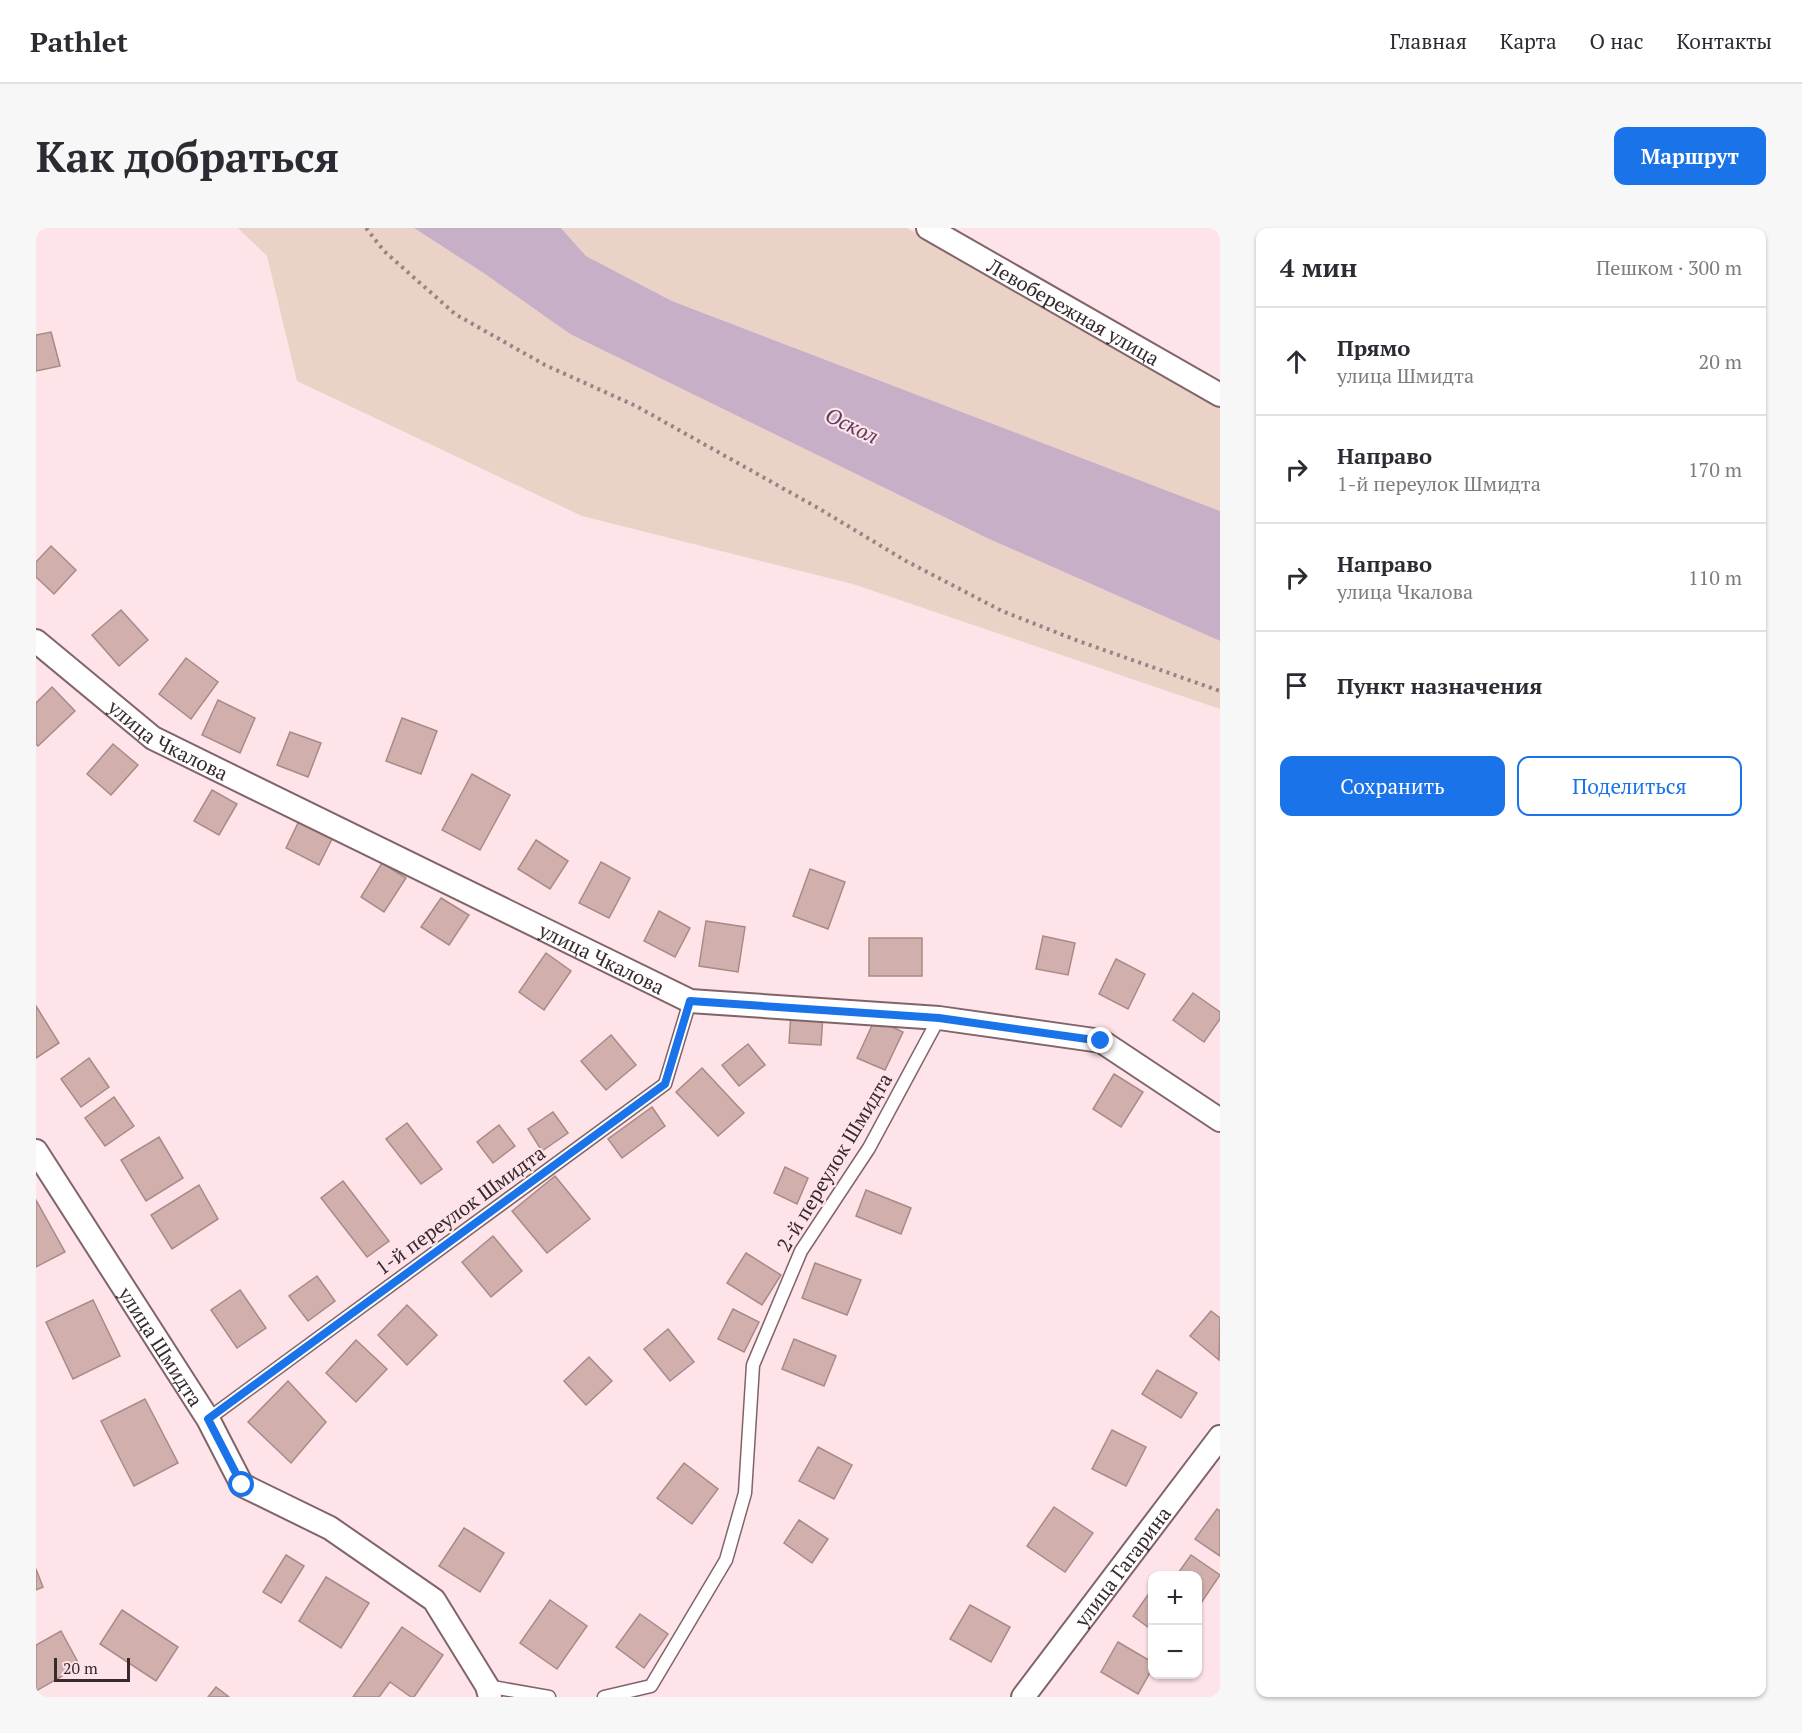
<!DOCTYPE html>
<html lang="ru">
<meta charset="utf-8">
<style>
body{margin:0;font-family:"PT Serif",serif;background:#f7f7f7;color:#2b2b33}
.controls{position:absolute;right:18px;bottom:18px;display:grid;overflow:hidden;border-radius:12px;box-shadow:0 2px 4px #0004}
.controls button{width:54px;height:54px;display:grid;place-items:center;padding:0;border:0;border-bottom:2px solid #e1e1e2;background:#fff;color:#2b2b33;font:30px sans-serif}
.scale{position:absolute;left:18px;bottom:15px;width:76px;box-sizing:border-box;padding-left:6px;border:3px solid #372a2d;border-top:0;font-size:16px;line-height:21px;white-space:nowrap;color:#372a2d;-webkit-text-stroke:4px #fee3e8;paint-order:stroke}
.stop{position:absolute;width:18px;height:18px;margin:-14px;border:4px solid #1a73e8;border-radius:50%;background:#fff}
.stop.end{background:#1a73e8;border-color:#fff;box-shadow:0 2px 6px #0008}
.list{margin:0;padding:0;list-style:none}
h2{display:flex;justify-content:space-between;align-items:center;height:78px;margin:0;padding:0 24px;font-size:26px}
h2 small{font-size:20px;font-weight:400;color:#7c7c81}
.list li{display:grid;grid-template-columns:39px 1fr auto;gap:18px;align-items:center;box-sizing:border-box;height:108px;padding:0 24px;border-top:2px solid #e1e1e2}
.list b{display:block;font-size:22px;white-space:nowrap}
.list p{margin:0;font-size:20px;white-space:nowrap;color:#7c7c81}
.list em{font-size:20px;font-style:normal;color:#7c7c81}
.actions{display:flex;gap:12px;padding:18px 24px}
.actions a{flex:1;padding:14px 0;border:2px solid #1a73e8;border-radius:12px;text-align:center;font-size:21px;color:#1a73e8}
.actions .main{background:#1a73e8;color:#fff}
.icon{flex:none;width:33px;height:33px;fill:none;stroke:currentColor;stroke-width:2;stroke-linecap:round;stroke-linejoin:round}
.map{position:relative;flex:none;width:1184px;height:1469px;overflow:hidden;border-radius:12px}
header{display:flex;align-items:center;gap:36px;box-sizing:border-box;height:84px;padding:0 30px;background:#fff;border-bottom:2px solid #e1e1e2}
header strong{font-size:28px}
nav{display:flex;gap:33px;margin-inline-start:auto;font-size:21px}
.intro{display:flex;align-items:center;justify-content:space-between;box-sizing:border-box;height:144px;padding:0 36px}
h1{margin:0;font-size:42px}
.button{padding:15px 27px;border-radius:12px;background:#1a73e8;color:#fff;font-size:21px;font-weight:700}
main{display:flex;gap:36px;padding:0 36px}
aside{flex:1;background:#fff;border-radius:12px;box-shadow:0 2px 4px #0004}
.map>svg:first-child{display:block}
.green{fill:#ebd2c7}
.water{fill:#c7afc8}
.building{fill:#d0afac;stroke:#a98a87;stroke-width:1.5}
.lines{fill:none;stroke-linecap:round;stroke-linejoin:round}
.lane-casing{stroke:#81646a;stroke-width:15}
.street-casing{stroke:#81646a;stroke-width:26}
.path{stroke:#978488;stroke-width:4;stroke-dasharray:3 4.5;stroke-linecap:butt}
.lane{stroke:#fff;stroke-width:12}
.street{stroke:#fff;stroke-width:22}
.route{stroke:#1a73e8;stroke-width:8}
.labels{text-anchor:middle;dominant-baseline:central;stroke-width:4.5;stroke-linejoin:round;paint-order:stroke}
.street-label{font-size:20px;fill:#372a2d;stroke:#fee3e8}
.water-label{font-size:21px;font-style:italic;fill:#5d3b5f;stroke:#fee3e8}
</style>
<header>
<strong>Pathlet</strong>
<nav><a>Главная</a><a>Карта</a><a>О нас</a><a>Контакты</a></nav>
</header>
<div class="intro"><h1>Как добраться</h1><a class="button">Маршрут</a></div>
<main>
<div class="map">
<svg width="1184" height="1469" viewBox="0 0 1184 1469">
<rect width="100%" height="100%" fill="#fee3e8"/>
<g class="green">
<polygon points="202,0 378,0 449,46 534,106 951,310 1184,413 1184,481 817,356 546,288 261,153 231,28"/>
<polygon points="525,0 871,0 1184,177 1184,283 636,73 550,28"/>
</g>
<polygon class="water" points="378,0 525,0 550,28 636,73 1184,283 1184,413 951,310 534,106 449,46"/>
<g class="building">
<polygon points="15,104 24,138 0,143 0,107"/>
<polygon points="15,318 40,342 18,366 0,349 0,334"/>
<polygon points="85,382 112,412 83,438 56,407"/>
<polygon points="150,430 182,454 155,491 123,466"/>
<polygon points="16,459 39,483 2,518 0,516 0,475"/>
<polygon points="182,472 219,490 204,525 166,507"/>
<polygon points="366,490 401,503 385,546 350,533"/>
<polygon points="254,504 285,515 272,549 241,537"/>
<polygon points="77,516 102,537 75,567 51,546"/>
<polygon points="436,546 474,567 444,622 406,602"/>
<polygon points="176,562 201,576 183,607 158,593"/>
<polygon points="264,591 297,609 283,637 250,620"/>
<polygon points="500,612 532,633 514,661 482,641"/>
<polygon points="565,634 594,650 573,690 543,675"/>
<polygon points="346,635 370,650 348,684 325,669"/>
<polygon points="774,641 809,654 792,701 757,688"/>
<polygon points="405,670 433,687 413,717 385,699"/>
<polygon points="623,683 654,700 639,729 608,713"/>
<polygon points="670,693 709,699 702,744 663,738"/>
<polygon points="1007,708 1039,715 1032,747 1000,741"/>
<rect x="833" y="710" width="53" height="38"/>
<polygon points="510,725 535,743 508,782 483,764"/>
<polygon points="1080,731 1109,746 1092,781 1063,766"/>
<polygon points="1157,765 1184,784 1184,791 1168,814 1137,792"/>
<polygon points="0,778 23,815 0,830"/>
<polygon points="755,785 787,787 785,817 753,815"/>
<polygon points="839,791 867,804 849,842 821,830"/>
<polygon points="575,807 600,837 570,862 545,833"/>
<polygon points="712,816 729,837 703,858 686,837"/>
<polygon points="53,830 73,859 45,879 25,851"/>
<polygon points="666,840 708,885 682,908 640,864"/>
<polygon points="1078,846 1107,864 1085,899 1057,881"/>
<polygon points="78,869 98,898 69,918 49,890"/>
<polygon points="616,879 629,898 586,930 572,911"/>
<polygon points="517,884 532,905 506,923 492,901"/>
<polygon points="371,895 406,941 385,956 350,911"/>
<polygon points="463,897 479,918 457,935 441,914"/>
<polygon points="123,909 147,950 110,973 85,932"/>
<polygon points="749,939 772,950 761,976 738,965"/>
<polygon points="519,948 554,991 511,1025 476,983"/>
<polygon points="307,953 353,1013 331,1029 285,970"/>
<polygon points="163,957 182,991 136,1021 115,987"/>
<polygon points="830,962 875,980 865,1006 820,988"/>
<polygon points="0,972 29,1024 0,1039"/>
<polygon points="457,1008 486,1043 455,1069 426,1034"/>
<polygon points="710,1025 745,1047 726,1077 691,1055"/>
<polygon points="779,1035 825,1052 811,1087 766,1070"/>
<polygon points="281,1048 299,1073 272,1093 253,1068"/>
<polygon points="204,1062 230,1100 201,1120 175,1082"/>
<polygon points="57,1072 84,1128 37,1151 10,1094"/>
<polygon points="371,1077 401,1107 371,1137 342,1107"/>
<polygon points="697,1081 723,1094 708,1124 682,1111"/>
<polygon points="1175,1083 1184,1090 1183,1132 1154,1108"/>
<polygon points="632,1101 658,1134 634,1153 608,1121"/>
<polygon points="758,1111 800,1128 788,1158 746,1141"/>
<polygon points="320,1112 351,1141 320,1174 290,1145"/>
<polygon points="553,1129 576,1153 550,1177 528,1153"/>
<polygon points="1121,1142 1161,1165 1145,1190 1106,1166"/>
<polygon points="252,1153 290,1194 255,1235 212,1194"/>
<polygon points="109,1171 142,1235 98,1258 65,1193"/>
<polygon points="1076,1202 1110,1219 1090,1258 1056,1241"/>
<polygon points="782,1219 816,1237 798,1271 763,1253"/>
<polygon points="648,1235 682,1261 656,1296 621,1270"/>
<polygon points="1018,1279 1057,1305 1029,1344 991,1318"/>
<polygon points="1181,1281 1184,1283 1184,1328 1159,1311"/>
<polygon points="763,1292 792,1311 776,1335 748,1315"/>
<polygon points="428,1300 468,1325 444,1364 403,1338"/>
<polygon points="250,1327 268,1338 245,1375 227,1364"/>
<polygon points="1155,1327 1184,1347 1163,1378 1162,1376 1162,1348 1140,1348"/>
<polygon points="0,1341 7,1359 0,1362"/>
<polygon points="290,1349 333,1375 305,1420 263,1393"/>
<polygon points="1116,1361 1116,1402 1097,1388"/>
<polygon points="514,1372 551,1398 521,1441 484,1415"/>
<polygon points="934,1377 974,1399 955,1434 914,1411"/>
<polygon points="86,1382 142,1419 120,1453 64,1416"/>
<polygon points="604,1386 632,1406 608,1440 580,1419"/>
<polygon points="366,1399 407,1427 378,1469 375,1469 354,1454 343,1469 317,1469"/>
<polygon points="25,1403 44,1438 0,1463 0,1417"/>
<polygon points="1082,1414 1116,1434 1116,1441 1102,1466 1065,1444"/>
<polygon points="180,1459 193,1469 172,1469"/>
</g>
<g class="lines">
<defs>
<g id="lane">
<polyline points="172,1191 629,856 654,773"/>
<polyline points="451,1458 513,1469"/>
<polyline points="568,1469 615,1458 690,1332 709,1265 717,1137 765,1023 833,920 903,790"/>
</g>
<g id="street">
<path id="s1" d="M892,0l292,167"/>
<path id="s2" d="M0,413l117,97 537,263 249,17 162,23 119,79"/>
<path id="s3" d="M0,923l172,268 34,66 88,43 104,72 53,86 3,11"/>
<path id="s4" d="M987,1469l197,-260"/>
</g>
</defs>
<use href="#lane" class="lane-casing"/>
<use href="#street" class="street-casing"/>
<polyline class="path" points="330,0 348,23 419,86 509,137 600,178 782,280 870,333 966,383 1040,412 1184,463"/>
<use href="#lane" class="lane"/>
<use href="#street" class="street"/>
</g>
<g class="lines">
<polyline class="route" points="206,1257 172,1191 629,856 654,773 903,790 1065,813"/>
</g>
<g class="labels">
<g class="street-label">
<text stroke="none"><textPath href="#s1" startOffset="168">Левобережная улица</textPath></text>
<text stroke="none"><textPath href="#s2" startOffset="166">улица Чкалова</textPath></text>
<text stroke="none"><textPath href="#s2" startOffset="652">улица Чкалова</textPath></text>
<text transform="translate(798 934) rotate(-59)">2-й переулок Шмидта</text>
<text transform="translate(424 982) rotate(-36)">1-й переулок Шмидта</text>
<text stroke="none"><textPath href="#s3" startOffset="232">улица Шмидта</textPath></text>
<text stroke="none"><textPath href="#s4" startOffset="164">улица Гагарина</textPath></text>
</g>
<g class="water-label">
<text transform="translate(816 197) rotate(26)">Оскол</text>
</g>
</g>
</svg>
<div class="controls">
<button>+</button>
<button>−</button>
</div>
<div class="scale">20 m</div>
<div class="stop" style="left:206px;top:1257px"></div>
<div class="stop end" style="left:1065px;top:813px"></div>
</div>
<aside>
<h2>4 мин<small>Пешком · 300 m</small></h2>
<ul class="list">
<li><svg class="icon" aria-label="ahead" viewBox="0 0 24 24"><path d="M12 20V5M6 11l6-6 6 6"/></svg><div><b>Прямо</b><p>улица Шмидта</p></div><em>20 m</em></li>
<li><svg class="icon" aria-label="right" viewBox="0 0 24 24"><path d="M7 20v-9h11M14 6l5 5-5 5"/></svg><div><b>Направо</b><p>1-й переулок Шмидта</p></div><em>170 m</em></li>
<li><svg class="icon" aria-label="right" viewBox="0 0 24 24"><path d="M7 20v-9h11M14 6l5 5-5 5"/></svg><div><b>Направо</b><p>улица Чкалова</p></div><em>110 m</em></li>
<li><svg class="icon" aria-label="arrive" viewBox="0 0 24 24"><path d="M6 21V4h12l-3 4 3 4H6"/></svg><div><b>Пункт назначения</b></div></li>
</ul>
<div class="actions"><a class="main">Сохранить</a><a>Поделиться</a></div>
</aside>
</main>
